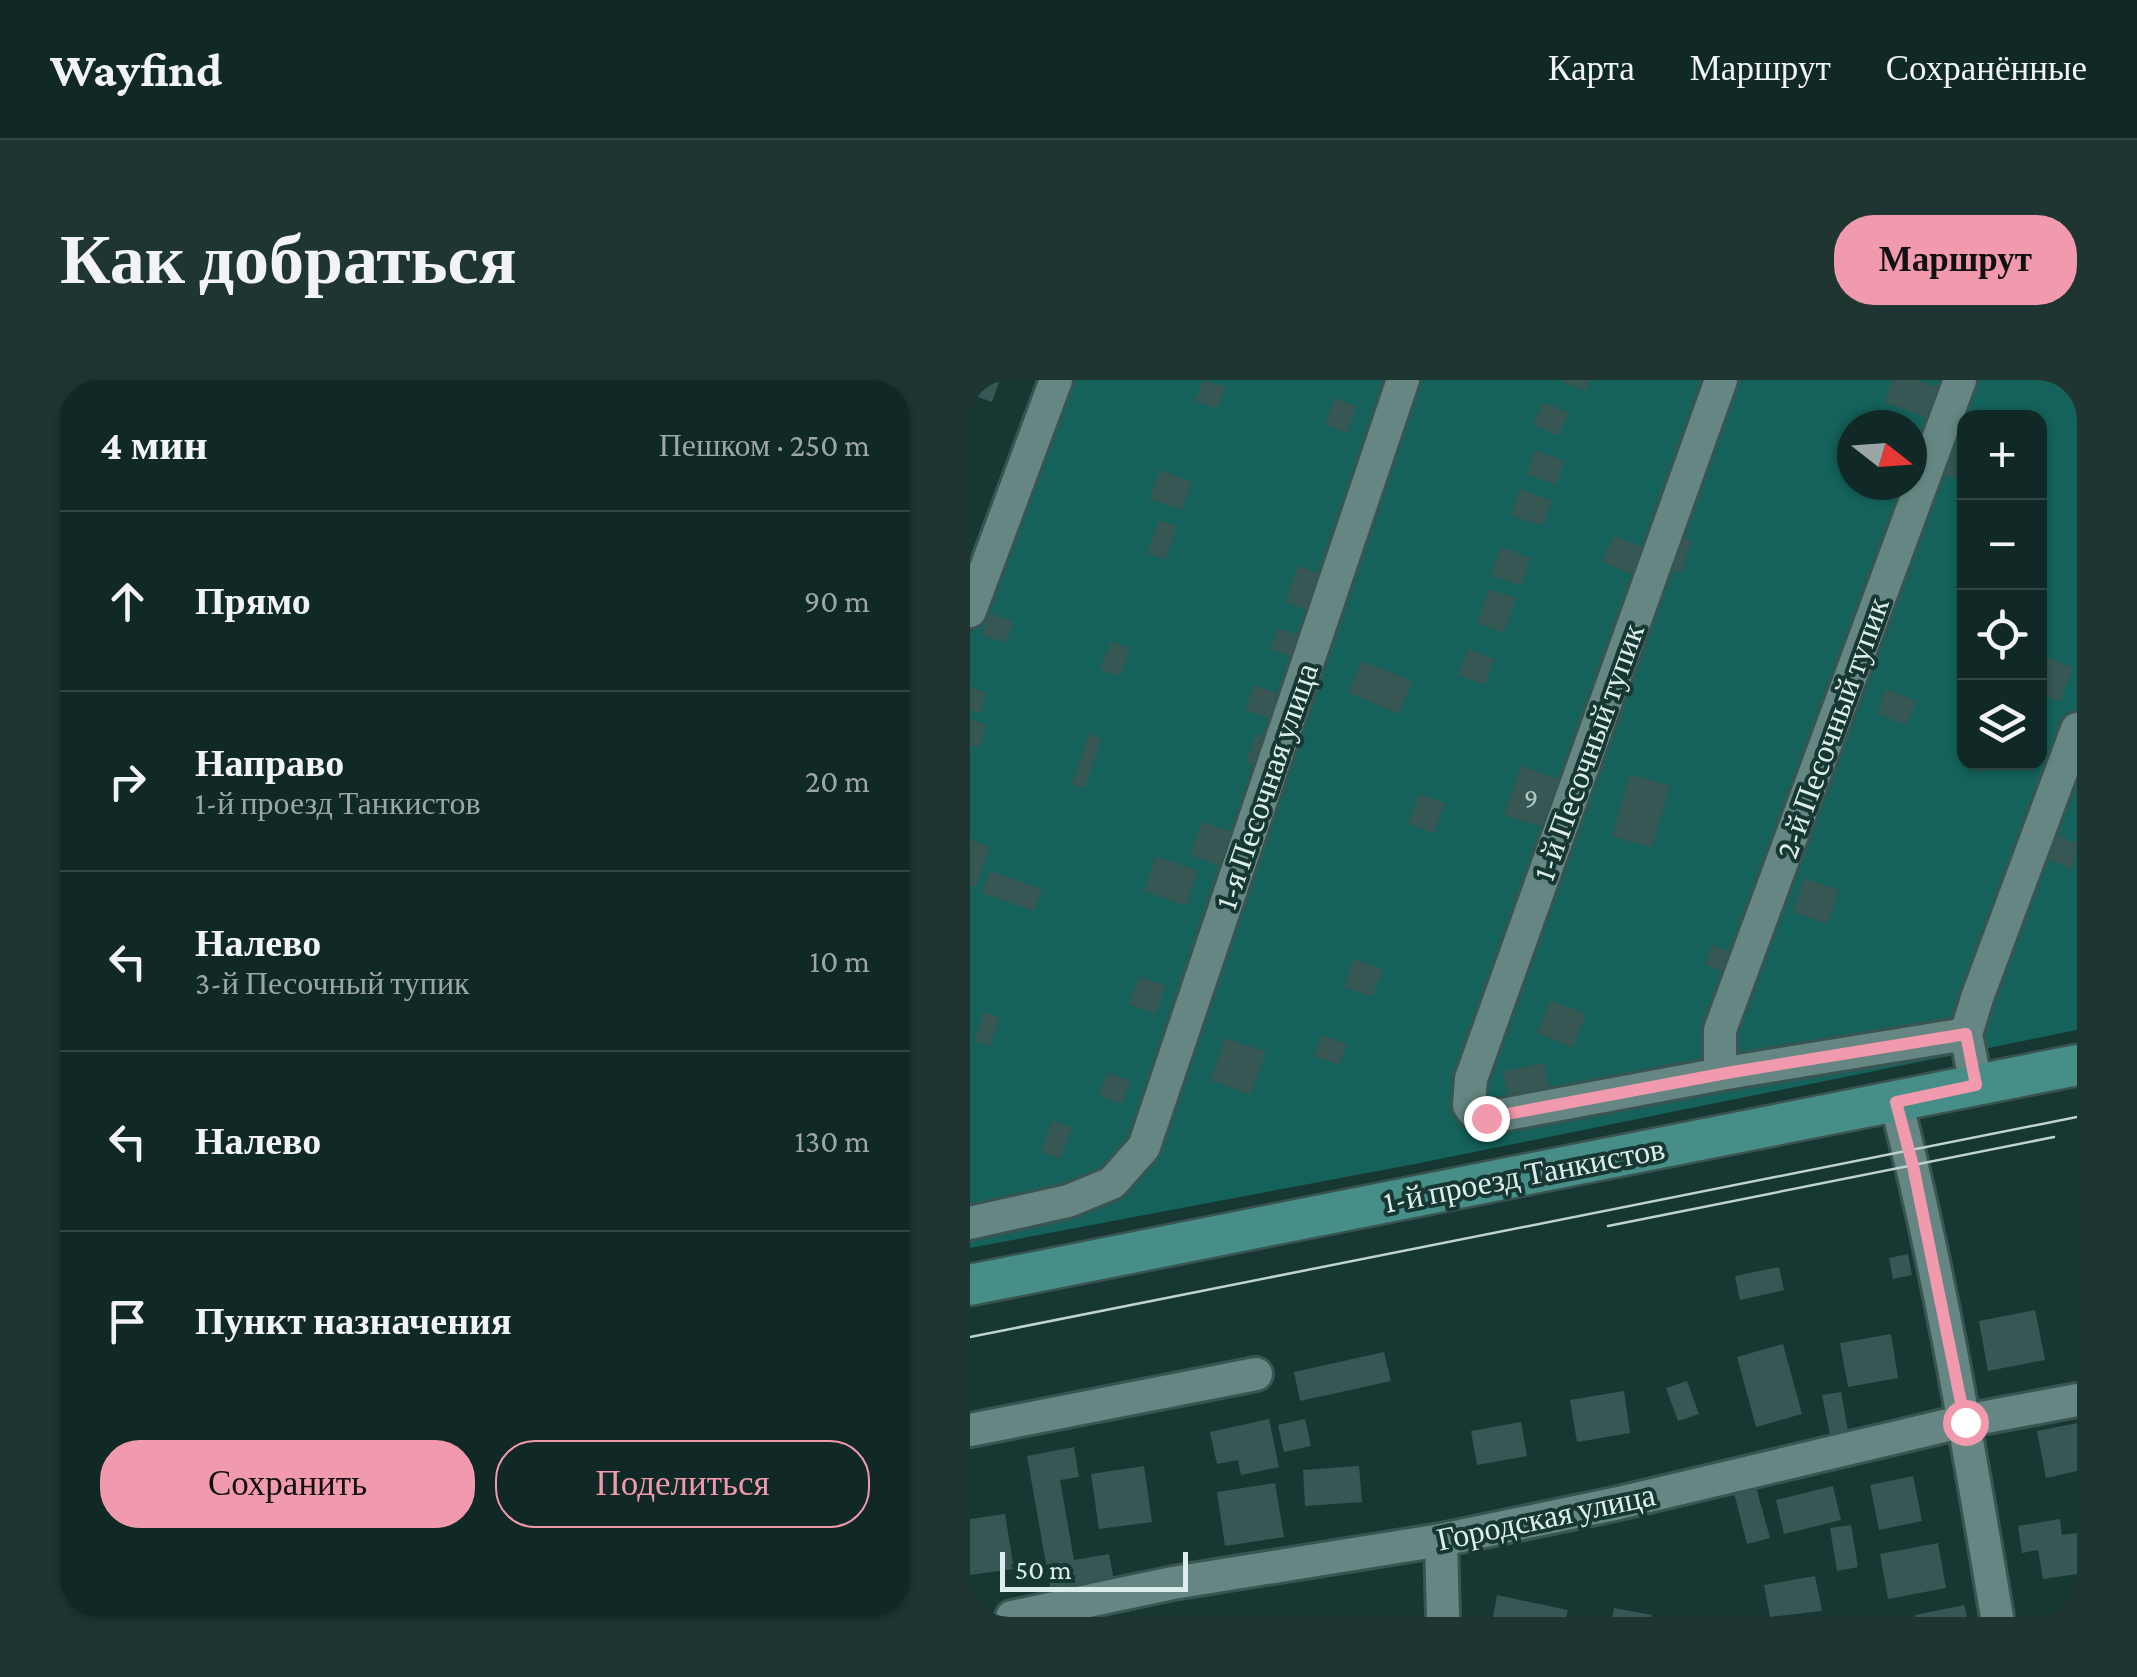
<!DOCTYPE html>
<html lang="ru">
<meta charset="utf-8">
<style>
body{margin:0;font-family:"Crimson Pro",serif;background:#1e3532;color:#f1f3f6}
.controls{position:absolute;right:30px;top:30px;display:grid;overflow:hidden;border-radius:20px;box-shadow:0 2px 8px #0004}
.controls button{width:90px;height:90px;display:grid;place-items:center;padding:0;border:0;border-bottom:2px solid #304543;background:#112926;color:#f1f3f6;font:50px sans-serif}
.compass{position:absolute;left:867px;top:30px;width:90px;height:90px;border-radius:50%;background:#112926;box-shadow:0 2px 8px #0004;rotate:107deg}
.scale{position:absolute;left:30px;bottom:25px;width:188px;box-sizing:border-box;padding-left:10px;border:5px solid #dceeeb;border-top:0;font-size:28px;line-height:35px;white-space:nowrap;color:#dceeeb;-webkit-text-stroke:8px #173733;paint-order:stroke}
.stop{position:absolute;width:30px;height:30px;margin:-22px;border:8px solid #f29aad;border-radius:50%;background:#fff}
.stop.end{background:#f29aad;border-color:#fff;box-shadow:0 2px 10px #0008}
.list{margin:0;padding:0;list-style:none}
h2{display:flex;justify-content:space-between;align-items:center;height:130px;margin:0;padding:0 40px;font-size:42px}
h2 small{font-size:32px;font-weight:400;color:#9ca6a7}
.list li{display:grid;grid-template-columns:65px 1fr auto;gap:30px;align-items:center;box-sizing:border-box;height:180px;padding:0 40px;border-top:2px solid #304543}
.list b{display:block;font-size:38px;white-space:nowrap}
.list p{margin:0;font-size:32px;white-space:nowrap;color:#9ca6a7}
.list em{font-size:32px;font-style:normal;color:#9ca6a7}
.actions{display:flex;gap:20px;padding:30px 40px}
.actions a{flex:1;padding:22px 0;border:2px solid #f29aad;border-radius:40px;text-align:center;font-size:35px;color:#f29aad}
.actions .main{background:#f29aad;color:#111}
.icon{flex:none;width:55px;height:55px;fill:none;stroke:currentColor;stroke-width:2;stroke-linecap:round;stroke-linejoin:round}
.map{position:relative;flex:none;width:1107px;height:1237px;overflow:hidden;border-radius:40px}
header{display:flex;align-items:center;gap:60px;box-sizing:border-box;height:140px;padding:0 50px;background:#112926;border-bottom:2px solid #304543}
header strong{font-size:48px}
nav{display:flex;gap:55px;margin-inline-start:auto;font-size:35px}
.intro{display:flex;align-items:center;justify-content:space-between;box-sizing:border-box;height:240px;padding:0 60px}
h1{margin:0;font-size:70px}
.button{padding:25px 45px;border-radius:40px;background:#f29aad;color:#111;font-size:35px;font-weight:700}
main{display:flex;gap:60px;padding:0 60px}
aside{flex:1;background:#112926;border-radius:40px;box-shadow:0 2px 8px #0004}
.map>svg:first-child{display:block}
.green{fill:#14625b;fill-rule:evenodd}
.building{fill:#365753}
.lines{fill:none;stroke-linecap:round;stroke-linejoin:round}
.minor-casing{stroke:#395451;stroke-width:38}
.major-casing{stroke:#395451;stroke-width:45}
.minor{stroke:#658682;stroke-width:32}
.major{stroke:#468e87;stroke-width:40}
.tram{stroke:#bfd3d0;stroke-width:2.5}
.route{stroke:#f29aad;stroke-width:12}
.labels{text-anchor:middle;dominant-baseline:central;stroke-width:8;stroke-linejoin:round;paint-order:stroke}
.number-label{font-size:28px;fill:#b2c8c5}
.street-label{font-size:32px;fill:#dceeeb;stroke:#173733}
</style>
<header>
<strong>Wayfind</strong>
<nav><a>Карта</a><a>Маршрут</a><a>Сохранённые</a></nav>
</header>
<div class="intro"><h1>Как добраться</h1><a class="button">Маршрут</a></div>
<main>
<aside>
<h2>4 мин<small>Пешком · 250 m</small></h2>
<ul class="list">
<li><svg class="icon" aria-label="ahead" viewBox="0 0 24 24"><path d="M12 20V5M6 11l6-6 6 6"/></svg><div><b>Прямо</b></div><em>90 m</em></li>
<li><svg class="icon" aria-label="right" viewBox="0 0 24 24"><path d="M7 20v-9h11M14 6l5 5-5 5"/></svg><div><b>Направо</b><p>1-й проезд Танкистов</p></div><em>20 m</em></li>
<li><svg class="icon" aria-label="left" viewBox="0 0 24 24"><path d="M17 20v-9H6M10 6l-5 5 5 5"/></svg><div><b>Налево</b><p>3-й Песочный тупик</p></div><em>10 m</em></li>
<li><svg class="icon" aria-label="left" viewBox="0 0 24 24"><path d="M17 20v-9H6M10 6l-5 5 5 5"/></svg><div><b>Налево</b></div><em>130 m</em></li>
<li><svg class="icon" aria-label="arrive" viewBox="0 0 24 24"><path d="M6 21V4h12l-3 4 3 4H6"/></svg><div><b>Пункт назначения</b></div></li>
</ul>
<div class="actions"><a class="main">Сохранить</a><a>Поделиться</a></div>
</aside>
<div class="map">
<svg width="1107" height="1237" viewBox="0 0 1107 1237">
<rect width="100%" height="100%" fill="#173733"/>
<path class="green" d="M94,0h1013v650l-662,134 -445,84v-614zM994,38h76v344h-76zM882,45h60v60h-60z"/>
<g class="building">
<polygon points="0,0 29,2 22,22 0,14"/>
<polygon points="233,0 256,7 247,29 225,21"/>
<polygon points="594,0 620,0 616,11 593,3"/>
<polygon points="922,0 946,0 969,8 958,38 914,22"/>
<polygon points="364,18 387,26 377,53 355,45"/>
<polygon points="573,22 599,33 589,56 563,45"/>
<polygon points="973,65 994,72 994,101 964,91"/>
<polygon points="565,70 595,81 586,105 557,94"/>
<polygon points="190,90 222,102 212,130 180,119"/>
<polygon points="550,109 582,121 573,146 541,135"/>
<polygon points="189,140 207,146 195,180 177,173"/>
<polygon points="700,153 722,161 711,193 688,185"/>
<polygon points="644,156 675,168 664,195 632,182"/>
<polygon points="531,167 561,178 551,206 521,195"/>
<polygon points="328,186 362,198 349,234 315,222"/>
<polygon points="519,209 546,218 534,253 507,243"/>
<polygon points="20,233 44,242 36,263 12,255"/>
<polygon points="308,248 340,259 332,280 301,269"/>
<polygon points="141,261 160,268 150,296 130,289"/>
<polygon points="498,269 524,279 515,305 488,295"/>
<polygon points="1070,275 1103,288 1090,322 1070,314"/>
<polygon points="392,281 442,301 429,334 379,313"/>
<polygon points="284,305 318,317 309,342 275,330"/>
<polygon points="0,307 17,313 10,333 0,330"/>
<polygon points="916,309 947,321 937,345 907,334"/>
<polygon points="0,339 17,345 9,368 0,365"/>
<polygon points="119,354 132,359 114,409 102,404"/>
<polygon points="286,354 305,360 295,389 276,382"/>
<polygon points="551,386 588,399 572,447 534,435"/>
<polygon points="660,394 700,406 682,468 642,456"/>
<polygon points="449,414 475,423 464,453 438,444"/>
<polygon points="232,442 271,455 259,489 220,475"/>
<polygon points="1078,452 1107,463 1103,489 1069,476"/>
<polygon points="0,459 20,467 6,507 0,505"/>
<polygon points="186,476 228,491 216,526 174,511"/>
<polygon points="20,491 72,509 64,531 12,513"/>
<polygon points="834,498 869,510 858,544 823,532"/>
<polygon points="742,565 767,575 759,594 735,585"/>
<polygon points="384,579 413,589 402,617 374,607"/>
<polygon points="169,597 196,606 186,634 159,624"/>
<polygon points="581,620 616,634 603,668 567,653"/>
<polygon points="14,632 30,638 20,667 4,661"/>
<polygon points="352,655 377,664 369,685 344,676"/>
<polygon points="255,658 296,672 281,715 240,700"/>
<polygon points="574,683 580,713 539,720 533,691"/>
<polygon points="137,693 161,701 152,724 129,716"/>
<polygon points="82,741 102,747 91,779 71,772"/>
<polygon points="938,874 942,895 923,899 919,878"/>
<polygon points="809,887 814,910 770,920 765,896"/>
<polygon points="1065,930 1075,980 1018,991 1009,941"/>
<polygon points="921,954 928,998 878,1007 870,963"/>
<polygon points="813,964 832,1034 786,1047 767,977"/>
<polygon points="414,972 421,1001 330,1021 324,992"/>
<polygon points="717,1001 729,1034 708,1041 696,1008"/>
<polygon points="654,1011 660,1053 607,1062 600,1020"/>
<polygon points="871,1012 878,1051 860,1055 852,1015"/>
<polygon points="299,1039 309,1087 271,1095 268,1080 247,1084 240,1052"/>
<polygon points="335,1039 341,1066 314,1072 308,1045"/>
<polygon points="551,1042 557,1076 507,1085 501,1051"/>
<polygon points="1107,1043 1107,1091 1076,1098 1067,1051"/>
<polygon points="104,1067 109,1097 90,1100 104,1180 139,1174 144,1201 81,1212 57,1076"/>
<polygon points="174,1086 182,1142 129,1149 121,1094"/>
<polygon points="389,1086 392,1122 335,1126 333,1090"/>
<polygon points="943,1096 952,1141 909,1150 900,1105"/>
<polygon points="305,1103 314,1157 255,1166 247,1112"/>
<polygon points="863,1106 871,1140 814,1154 806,1120"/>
<polygon points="786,1107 800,1158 777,1164 764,1113"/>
<polygon points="35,1134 44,1189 0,1195 0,1139"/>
<polygon points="1090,1139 1092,1155 1107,1153 1107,1194 1073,1199 1068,1170 1052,1173 1048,1146"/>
<polygon points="881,1145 888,1187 867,1191 860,1148"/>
<polygon points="968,1163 976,1208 918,1219 910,1174"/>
<polygon points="845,1196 852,1231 800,1237 794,1205"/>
<polygon points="527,1215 598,1230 596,1237 523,1237"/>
<polygon points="994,1225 997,1237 945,1237 945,1235"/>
<polygon points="644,1228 682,1235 681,1237 642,1237"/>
</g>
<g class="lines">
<defs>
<g id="minor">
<polyline points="751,0 501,699 499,725 503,731 516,738 762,692 996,654"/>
<polyline points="0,231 86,0"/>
<polyline points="762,692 750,684 750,650 990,0"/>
<polyline points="1006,705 996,654 1007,618 1107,349"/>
<path d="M926,722c44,169 72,342 101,515"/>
<polyline points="0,843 98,821 142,803 174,767 433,0"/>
<polyline points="0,1050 286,994"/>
<polyline points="471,1160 473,1237"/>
<polyline points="42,1237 203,1203 471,1160 649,1123 995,1041 1107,1020"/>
</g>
<polyline id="major" points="0,905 1107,685"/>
</defs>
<use href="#minor" class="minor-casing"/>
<use href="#major" class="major-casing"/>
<use href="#minor" class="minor"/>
<use href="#major" class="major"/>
<g class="tram">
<polyline points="638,846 1084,757"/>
<polyline points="0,957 1107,737"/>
</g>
</g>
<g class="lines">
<polyline class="route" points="516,738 762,692 996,654 1006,705 926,722 943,786 995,1042"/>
</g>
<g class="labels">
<g class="number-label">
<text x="561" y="417">9</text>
</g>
<g class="street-label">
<text transform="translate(862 348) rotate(-70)">2-й Песочный тупик</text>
<text transform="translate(618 372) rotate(-70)">1-й Песочный тупик</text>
<text transform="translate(296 406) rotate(-71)">1-я Песочная улица</text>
<text transform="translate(554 795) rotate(-11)">1-й проезд Танкистов</text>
<text transform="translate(576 1137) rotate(-12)">Городская улица</text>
</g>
</g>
</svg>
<div class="controls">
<button>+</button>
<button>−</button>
<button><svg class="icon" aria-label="locate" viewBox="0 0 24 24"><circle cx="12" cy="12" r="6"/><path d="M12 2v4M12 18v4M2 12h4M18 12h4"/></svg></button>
<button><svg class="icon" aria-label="layers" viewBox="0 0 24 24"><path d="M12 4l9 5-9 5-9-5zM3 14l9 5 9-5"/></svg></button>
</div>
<svg class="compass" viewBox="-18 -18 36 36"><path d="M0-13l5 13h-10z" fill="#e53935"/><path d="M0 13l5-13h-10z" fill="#9ca6a7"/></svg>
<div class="scale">50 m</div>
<div class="stop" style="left:995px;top:1042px"></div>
<div class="stop end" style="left:516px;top:738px"></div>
</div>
</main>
